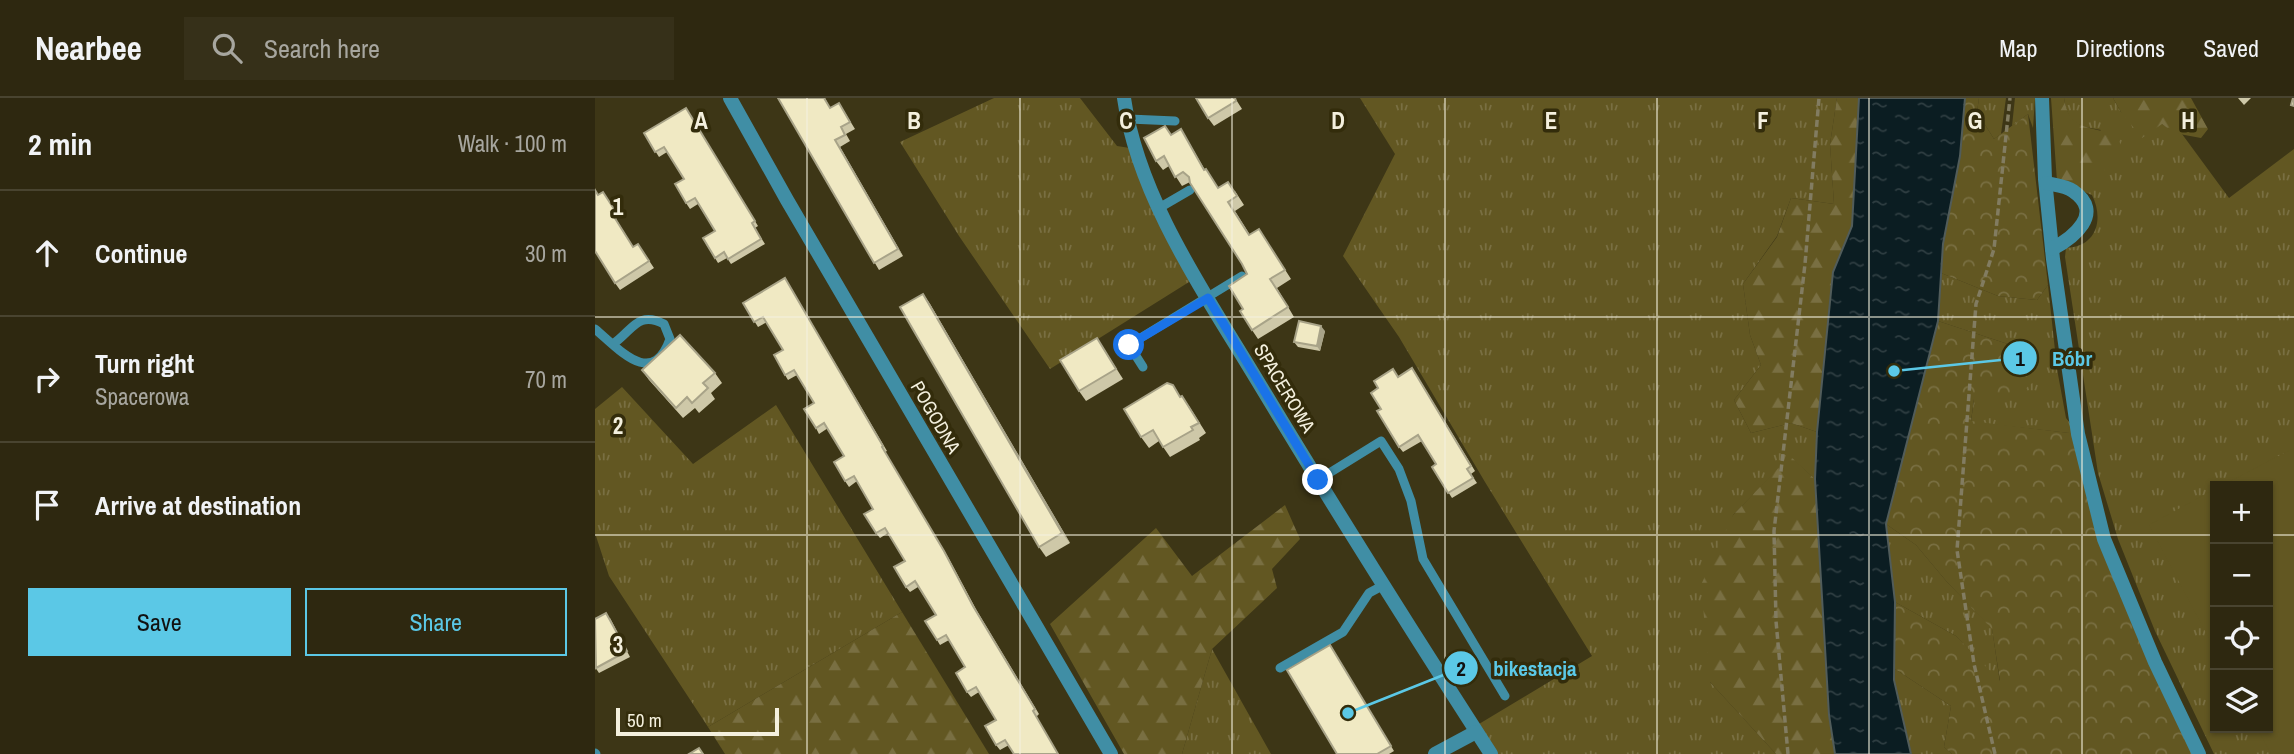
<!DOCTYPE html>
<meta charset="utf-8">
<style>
body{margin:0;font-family:"Archivo Narrow",sans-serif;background:#363019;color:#f1f3f6}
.controls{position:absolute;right:21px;bottom:21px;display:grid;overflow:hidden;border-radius:0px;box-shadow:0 2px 5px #0004}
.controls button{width:63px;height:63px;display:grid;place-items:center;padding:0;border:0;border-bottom:2px solid #494430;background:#2e2810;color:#f1f3f6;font:35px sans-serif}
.scale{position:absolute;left:21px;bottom:18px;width:163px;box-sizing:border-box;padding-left:7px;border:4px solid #f4f0de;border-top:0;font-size:19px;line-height:24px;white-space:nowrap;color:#f4f0de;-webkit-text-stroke:5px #332c0b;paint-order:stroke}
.stop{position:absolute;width:21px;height:21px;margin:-16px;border:5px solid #1a73e8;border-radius:50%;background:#fff}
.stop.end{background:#1a73e8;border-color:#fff;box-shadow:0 2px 7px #0008}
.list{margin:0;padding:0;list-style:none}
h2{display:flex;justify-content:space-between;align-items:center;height:91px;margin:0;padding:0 28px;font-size:30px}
h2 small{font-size:23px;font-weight:400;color:#a7a69f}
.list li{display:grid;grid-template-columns:46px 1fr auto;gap:21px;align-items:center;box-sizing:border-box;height:126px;padding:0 28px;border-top:2px solid #494430}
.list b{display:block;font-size:26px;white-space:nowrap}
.list p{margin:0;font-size:23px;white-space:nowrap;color:#a7a69f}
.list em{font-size:23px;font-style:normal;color:#a7a69f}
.actions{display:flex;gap:14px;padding:21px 28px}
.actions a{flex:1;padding:16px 0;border:2px solid #5bc8e6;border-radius:0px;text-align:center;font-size:24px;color:#5bc8e6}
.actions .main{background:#5bc8e6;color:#111}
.icon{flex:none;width:38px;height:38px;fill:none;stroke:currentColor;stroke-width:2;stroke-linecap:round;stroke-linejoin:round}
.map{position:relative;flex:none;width:1699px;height:656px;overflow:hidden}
header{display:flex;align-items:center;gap:42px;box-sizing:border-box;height:98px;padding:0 35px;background:#2e2810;border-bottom:2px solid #494430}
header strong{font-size:33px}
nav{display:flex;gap:38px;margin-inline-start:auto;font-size:24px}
.search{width:490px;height:63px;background:#363019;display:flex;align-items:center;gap:18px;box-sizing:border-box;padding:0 24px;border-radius:0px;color:#a7a69f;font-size:26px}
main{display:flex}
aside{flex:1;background:#2e2810}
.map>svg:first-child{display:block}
.grass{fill:url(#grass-tufts);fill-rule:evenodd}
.forest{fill:url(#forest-firs)}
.park{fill:url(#park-crowns)}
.pitch{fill:#625722}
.water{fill:url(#water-ripples);stroke:#515c5a;stroke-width:2}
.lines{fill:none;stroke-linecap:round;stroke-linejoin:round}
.path{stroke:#827c61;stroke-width:3.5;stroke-dasharray:7 3.5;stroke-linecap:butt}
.service{stroke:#408ea5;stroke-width:9}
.minor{stroke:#408ea5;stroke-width:14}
.wall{fill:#cec8a8}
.shaded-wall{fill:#a8a388}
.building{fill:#f0e9c3;stroke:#a8a388;stroke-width:2}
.route{stroke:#1a73e8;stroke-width:9}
.grid{fill:none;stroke:#f4f0de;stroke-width:2;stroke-opacity:0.55}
.labels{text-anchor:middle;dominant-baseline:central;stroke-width:7;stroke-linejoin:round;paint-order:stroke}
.street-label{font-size:19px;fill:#f4f0de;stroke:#332c0b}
.grid-label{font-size:23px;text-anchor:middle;font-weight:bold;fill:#f4f0de;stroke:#332c0b;stroke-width:7;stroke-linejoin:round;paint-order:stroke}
.leader{fill:none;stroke:#5bc8e6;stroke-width:2.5}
.callout-dot{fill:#5bc8e6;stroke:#332c0b;stroke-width:2.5}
.mark-label{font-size:21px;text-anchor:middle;font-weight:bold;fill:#111}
.callout-label{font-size:21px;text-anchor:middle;font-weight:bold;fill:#5bc8e6;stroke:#332c0b;stroke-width:7;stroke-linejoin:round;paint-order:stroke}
</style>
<header>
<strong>Nearbee</strong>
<div class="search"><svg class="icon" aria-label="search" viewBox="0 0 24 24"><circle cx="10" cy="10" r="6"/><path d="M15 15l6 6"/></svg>Search here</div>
<nav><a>Map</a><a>Directions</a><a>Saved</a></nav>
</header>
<main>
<aside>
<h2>2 min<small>Walk · 100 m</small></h2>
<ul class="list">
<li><svg class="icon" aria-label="ahead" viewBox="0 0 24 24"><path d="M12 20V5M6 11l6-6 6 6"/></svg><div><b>Continue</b></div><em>30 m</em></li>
<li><svg class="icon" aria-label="right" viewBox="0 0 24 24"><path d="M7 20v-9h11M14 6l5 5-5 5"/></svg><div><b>Turn right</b><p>Spacerowa</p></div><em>70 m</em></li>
<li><svg class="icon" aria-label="arrive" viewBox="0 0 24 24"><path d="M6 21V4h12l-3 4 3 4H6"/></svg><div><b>Arrive at destination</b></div></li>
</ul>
<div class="actions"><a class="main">Save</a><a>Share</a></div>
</aside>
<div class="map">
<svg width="1699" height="656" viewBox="0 0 1699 656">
<defs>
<pattern id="grass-tufts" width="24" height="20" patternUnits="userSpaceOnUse" patternTransform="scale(1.75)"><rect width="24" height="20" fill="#625722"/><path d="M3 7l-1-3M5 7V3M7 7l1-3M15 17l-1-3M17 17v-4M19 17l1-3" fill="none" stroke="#796f42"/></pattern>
<pattern id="forest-firs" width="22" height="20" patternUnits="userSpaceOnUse" patternTransform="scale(1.75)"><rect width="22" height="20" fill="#625722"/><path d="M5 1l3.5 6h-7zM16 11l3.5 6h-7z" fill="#796f42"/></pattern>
<pattern id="park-crowns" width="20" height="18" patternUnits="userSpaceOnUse" patternTransform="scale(1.75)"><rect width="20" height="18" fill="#625722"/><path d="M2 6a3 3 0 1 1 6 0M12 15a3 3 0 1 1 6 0" fill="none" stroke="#796f42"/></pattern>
<pattern id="water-ripples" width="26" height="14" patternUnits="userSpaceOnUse" patternTransform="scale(1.75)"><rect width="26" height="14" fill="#0b1d22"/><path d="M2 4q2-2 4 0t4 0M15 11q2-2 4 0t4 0" fill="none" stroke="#2f3e42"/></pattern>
</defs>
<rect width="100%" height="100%" fill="#3d3616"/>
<g class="grass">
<polygon points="399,0 485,0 522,48 541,51 602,179 455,271 364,138 305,44"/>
<polygon points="765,0 1242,0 1235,46 1239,106 1196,100 1182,138 1148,186 1155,237 1166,267 1139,302 1156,335 1196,325 1222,334 1220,381 1195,359 1138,417 1115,584 1181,656 902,656 884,626 997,558 890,384 804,239 748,158 800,56"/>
<polygon points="1384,0 1411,0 1406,36 1399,41 1382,14"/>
<polygon points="1420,0 1440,0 1438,30 1433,16 1417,28"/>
<path d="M1469,0h49l8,14 41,12 12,8 8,2 47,64 65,-49v605h-80l-59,-123 -37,-92 -20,-66 -33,-216 1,-9c31,-1 38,-29 26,-53l-35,-14 44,-51c-23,-4 -33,-6 -37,-32zM1620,388h53v242h-53z"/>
<polygon points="1346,175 1403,198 1442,202 1453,187 1462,271 1471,320 1483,336 1376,324 1379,301 1419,301 1422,249 1343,223"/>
<polygon points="27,289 98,366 181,307 307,514 113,629 14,478 0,435 0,311"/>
<polygon points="1291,426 1321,447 1352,484 1397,530 1405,585 1361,538 1300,504"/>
<polygon points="617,551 676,656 587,656"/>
<polygon points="1300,571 1356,608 1349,649 1357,656 1316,656 1299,582"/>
</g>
<g class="forest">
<polygon points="1242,0 1264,0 1257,128 1238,174 1222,334 1196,325 1156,335 1139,302 1166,267 1155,237 1148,186 1182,139 1196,100 1239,106 1235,46"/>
<path d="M1456,0h13c5,33 26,28 52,37l8,16 -7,12 -39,22 -21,-4z"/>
<polygon points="1518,0 1596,0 1613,31 1606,40 1579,35 1567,26 1547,40 1526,14"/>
<polygon points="1195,358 1220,381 1234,617 1240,656 1181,656 1115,584 1106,487 1138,417"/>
<polygon points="690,407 705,441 677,471 682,490 617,551 587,656 529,656 455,526 561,430 597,478"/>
<polygon points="307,514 394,656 130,656 113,629"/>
</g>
<g class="park">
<polygon points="1370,0 1384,0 1382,14 1399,41 1433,16 1453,187 1442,202 1403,198 1346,175 1348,146 1365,58"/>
<polygon points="1343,223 1422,249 1437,285 1419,301 1379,301 1376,323 1483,336 1509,441 1604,656 1357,656 1349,649 1356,608 1300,571 1300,504 1361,538 1405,583 1397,531 1352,484 1321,447 1291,426"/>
</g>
<g class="pitch">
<polygon points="1699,350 1699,656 1676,656 1662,630 1673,630 1673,388 1626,388"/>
<polygon points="1620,391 1620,552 1554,427"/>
</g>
<polygon class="water" points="1264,0 1370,0 1365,58 1348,146 1343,223 1291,426 1300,504 1299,582 1316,656 1240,656 1234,617 1220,381 1222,334 1238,174 1257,128"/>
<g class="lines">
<g class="path">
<polyline points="1193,656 1181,523 1179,433 1210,166 1224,0"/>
<polyline points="1400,656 1379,566 1362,452 1381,206 1399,151 1415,0"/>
</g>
<g class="service">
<polyline points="534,21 580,23"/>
<polyline points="564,110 595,92"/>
<path d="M0,231c24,20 57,60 75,10l-6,-15c-26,-14 -32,7 -51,20"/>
<polyline points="548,269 534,247 647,178"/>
<polyline points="723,382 786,343 804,371 816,403 828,461 910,598"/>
<polyline points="685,570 748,534 774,495 787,488"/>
<polyline points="0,655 1,656"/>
</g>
<g class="minor">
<polyline points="135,0 192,102 516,656"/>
<path d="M529,0c14,100 82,197 133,282 76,126 154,250 234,374"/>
<polyline points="1447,0 1450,81 1458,161 1483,336 1509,441 1560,564 1604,656"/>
<path d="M1451,85c8,2 20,3 27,8 32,22 0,47 -21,58"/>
<polyline points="840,656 881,634"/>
</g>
</g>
<g class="wall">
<polygon points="183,0 230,0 235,10 244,5 260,31 251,36 255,43 245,49 308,158 284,172"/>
<polygon points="640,0 647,11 619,28 613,20"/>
<polygon points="1643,0 1656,0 1649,7"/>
<polygon points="91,10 163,128 160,130 170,146 136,166 132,160 123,165 120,160 120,133 103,106 95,111 91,105 89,81 72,54 64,59 49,35"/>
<polygon points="570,28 577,37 586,31 610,72 623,90 640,93 649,107 640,113 655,137 670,140 696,181 682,190 699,219 663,241 657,232 648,211 652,176 647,166 595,84 587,88 574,68 568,72 561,63"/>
<polygon points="8,94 24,118 21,121 38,149 43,146 59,170 25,192 20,185 4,97"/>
<polygon points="190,180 292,353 290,354 353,459 382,513 444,616 414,647 405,652 401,647 401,622 384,594 376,599 372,594 370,569 354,542 345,547 342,542 341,517 323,489 315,494 311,489 310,463 293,435 285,440 281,435 278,411 262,383 254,389 250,383 249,358 233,330 224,336 221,330 219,305 202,277 193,282 190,277 188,252 172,224 163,229 148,205"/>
<polygon points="328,196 335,206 475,445 451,459 444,449"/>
<polygon points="730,233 725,253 703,249 699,244"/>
<polygon points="502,240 528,281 491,303 484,293"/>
<polygon points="47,272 120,275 127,285 116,295 120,301 104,315 100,310 88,320 54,282"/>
<polygon points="821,276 880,373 876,376 882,385 857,400 837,369 841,366 827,343 808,354 804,349 786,311 803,279"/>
<polygon points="586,298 594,308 611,335 604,340 605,342 575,359 564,343 554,350 546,339"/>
<polygon points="15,520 35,559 4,575 0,569"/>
<polygon points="735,547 799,653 794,656 742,656"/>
</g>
<g class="shaded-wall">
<polygon points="240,42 245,49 308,158 303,151"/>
<polygon points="328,196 335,206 475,445 467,435"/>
<polygon points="726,228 730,233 725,253 722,248"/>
</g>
<g class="building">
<polygon points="183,0 229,0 235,10 244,5 255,24 246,29 250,37 240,42 303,151 279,165"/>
<polygon points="601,0 640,0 641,3 613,20"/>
<polygon points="1698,0 1699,0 1699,8 1696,7"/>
<polygon points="91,10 160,123 157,125 166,141 133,161 129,154 120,160 108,140 120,133 100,100 91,105 80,86 89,81 69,49 60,54 49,35"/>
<polygon points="570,28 576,37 586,31 609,72 611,71 623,90 633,84 642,98 633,104 654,137 664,131 690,172 675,181 693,209 657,232 645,213 648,211 634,188 652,176 647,166 595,85 594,79 588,74 580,79 569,58 561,63 549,40"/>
<polygon points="0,92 3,97 8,94 19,111 16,114 38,149 43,146 54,163 20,185 0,153"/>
<polygon points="190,180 288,348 287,349 349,453 378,508 440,611 438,613 463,656 419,656 410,642 401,647 390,628 401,622 381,589 372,594 361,575 370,569 351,537 342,542 330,523 341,517 320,483 311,489 299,469 310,463 290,430 281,435 269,416 278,411 259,378 250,383 239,364 249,358 229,325 221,330 209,311 219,305 199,272 190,277 179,257 188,252 168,219 159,224 148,205"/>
<polygon points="328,196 467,435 444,449 305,209"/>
<polygon points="704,223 726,228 722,248 699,244"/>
<polygon points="85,237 120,275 108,285 113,290 97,305 92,299 81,310 47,272"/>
<polygon points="502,240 521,271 484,293 465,262"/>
<polygon points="817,270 876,368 872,371 878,380 853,395 837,369 841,366 823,337 804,349 782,313 786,311 776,295 783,290 779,283 798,271 803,279"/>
<polygon points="572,285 578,287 585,299 587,298 604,325 596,329 598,332 568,349 558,332 546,339 529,311"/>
<polygon points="11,515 32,553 1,570 0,521"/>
<polygon points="735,547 796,648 782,656 742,656 692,572"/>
<polygon points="104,650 108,656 94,656"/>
</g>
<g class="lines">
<polyline class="route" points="534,247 613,200 723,382"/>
</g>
<path class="grid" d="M212,0v656M425,0v656M637,0v656M850,0v656M1062,0v656M1274,0v656M1487,0v656M0,219h1699M0,437h1620M1673,437h26"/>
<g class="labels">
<g class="street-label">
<text transform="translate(690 290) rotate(59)">SPACEROWA</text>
<text transform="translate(341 319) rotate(60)">POGODNA</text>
</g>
</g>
<g class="grid-label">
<text x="106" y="31">A</text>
<text x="319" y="31">B</text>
<text x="531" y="31">C</text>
<text x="743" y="31">D</text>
<text x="956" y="31">E</text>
<text x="1168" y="31">F</text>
<text x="1380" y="31">G</text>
<text x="1593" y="31">H</text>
<text x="23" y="117">1</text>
<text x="23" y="336">2</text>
<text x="23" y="555">3</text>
</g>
<path class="leader" d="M1299 273L1425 260M753 615L866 570"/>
<g class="callout-dot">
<circle cx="1299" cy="273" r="7"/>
<circle cx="753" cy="615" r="7"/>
<circle cx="1425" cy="260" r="18"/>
<circle cx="866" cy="570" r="18"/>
</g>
<g class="mark-label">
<text x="1425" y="268">1</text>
<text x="866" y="578">2</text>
</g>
<g class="callout-label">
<text x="1477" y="268">Bóbr</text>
<text x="940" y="578">bikestacja</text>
</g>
</svg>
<div class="controls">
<button>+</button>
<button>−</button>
<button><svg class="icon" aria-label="locate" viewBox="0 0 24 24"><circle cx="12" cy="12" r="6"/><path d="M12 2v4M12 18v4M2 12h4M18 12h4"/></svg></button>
<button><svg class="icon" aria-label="layers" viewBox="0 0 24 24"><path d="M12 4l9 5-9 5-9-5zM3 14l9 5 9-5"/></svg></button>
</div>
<div class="scale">50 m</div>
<div class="stop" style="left:534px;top:247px"></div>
<div class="stop end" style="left:723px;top:382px"></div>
</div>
</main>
